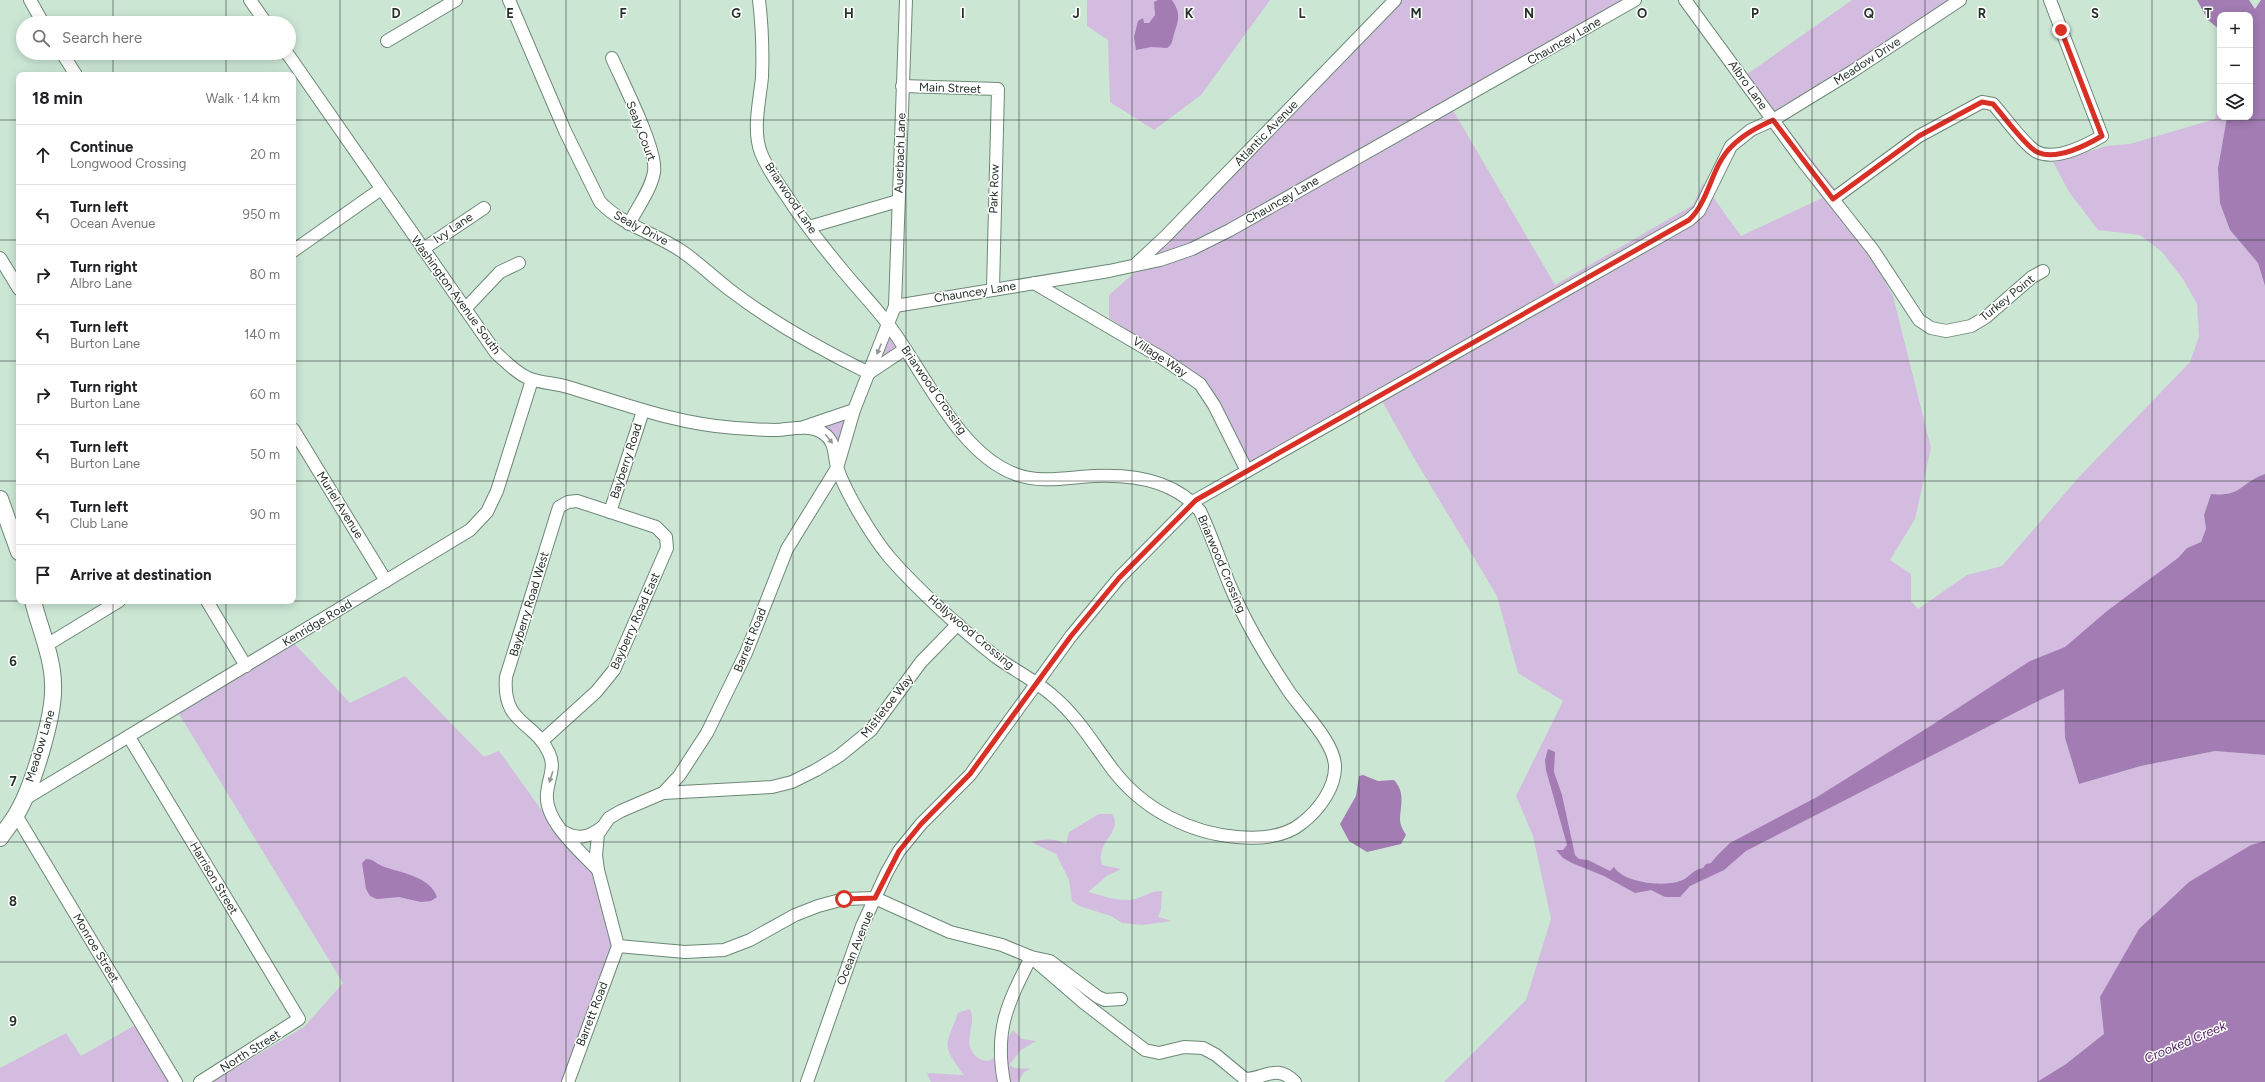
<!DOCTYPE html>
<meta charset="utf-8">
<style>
body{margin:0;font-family:Figtree,sans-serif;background:#f6f6f6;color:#202124}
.controls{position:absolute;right:12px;top:12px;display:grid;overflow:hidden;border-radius:8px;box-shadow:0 2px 10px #0003}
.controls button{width:36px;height:36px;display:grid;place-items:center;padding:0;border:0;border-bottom:1px solid #e0e0e0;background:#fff;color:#202124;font:20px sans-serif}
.stop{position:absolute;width:12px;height:12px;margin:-9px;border:3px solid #d93025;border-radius:50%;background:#fff}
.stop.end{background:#d93025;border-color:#fff;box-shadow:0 1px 4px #0008}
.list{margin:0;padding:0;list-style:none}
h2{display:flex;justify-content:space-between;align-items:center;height:52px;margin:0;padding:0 16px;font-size:17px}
h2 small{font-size:13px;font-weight:400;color:#757577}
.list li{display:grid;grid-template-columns:26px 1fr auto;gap:12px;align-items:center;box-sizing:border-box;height:60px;padding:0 16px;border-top:1px solid #e0e0e0}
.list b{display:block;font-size:15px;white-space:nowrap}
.list p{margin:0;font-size:13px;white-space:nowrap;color:#757577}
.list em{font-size:13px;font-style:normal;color:#757577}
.icon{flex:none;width:22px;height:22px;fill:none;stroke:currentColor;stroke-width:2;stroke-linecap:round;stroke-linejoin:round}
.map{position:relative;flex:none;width:2265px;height:1082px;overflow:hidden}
.search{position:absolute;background:#fff;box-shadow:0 2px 10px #0003;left:16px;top:16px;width:280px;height:44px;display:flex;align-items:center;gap:10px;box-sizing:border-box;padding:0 14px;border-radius:22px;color:#757577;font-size:15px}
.panel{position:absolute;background:#fff;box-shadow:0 2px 10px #0003;left:16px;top:72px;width:280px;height:532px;border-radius:8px}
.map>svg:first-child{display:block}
.green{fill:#d4bce0}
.water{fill:#a27cb3}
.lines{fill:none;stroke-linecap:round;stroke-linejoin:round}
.minor-casing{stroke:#6d8776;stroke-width:14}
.major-casing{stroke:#6d8776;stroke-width:18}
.minor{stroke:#fff;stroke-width:12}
.major{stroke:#fff;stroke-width:16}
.oneway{fill:#939895}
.route{stroke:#d93025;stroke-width:5}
.grid{fill:none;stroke:#27322b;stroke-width:1;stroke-opacity:0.55}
.labels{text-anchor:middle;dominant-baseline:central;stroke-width:3;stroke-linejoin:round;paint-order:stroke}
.street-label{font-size:12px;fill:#27322b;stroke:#fff}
.water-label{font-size:13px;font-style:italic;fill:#532266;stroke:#fff}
.grid-label{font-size:13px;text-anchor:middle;font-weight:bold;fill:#27322b;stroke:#fff;stroke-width:3;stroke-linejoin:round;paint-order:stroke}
</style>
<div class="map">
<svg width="2265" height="1082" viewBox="0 0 2265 1082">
<rect width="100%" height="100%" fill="#cbe7d4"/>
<g class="green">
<polygon points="1087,0 1270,0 1201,95 1154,130 1110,102 1108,40 1087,26"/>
<path d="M1399,0h233l-182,105 105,180 138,-80 10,-22 38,53 81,-38 -86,-116 116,-82h104l-179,115 58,74 58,107 38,152 -16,71 -25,41 21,14v27l7,8 49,-34 35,-9 77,-89 111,-115 9,-26 -2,-32 -14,-25 -21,-27 -22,-17 -42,-5 -29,-38 -19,-36h24l32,-10 24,-2 85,-25 5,-19v17l7,2 -9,49 12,62 28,33 7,23v188c-26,9 -22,23 -54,20l-7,21 2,14 -5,13 -14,6 -122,141v49l14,46 62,-18 74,-15 50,4v86l-14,4 -151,152 5,37 -39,30 -29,18h-593l82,-82 25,-81 -18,-83 -17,-40 47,-95 -45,-28 -21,-77 -83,-138 -37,-66 -128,74 -41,-84 -99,-64v-23l41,-36z"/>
<polygon points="889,325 905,349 869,373"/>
<polygon points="854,410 847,438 834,448 811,429"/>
<polygon points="291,640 350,703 405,676 484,757 499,751 548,819 589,867 607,900 615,947 568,1082 212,1082 304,1027 343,983 176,709"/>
<path d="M1099,814h13c12,18 -17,27 -10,51l19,4 -14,7 -19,16c13,3 33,11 47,7 10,-3 16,-8 27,-8l-1,19 -3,7 14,4 -30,4 -20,-2 -11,-7 -32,-10 -7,-5 -3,-21 -13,-26 -25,-12c12,-3 24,-4 35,2l3,-12z"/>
<path d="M969,1009c11,14 -12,36 11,50 16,9 26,-20 33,-29l9,9 14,2 -15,9 -12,15 6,3 16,1 -7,3 -6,10h-87l-4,-9 37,2c-24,-32 -18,-28 -6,-62z"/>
<polygon points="137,1024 171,1082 0,1082 0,1068 66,1033 81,1056"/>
</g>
<g class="water">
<path d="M1158,0h14c9,14 7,19 2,34 -2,6 -1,10 -7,14l-16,-1 -15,3 -2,-13 4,-16 5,-3 1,5h5l6,-8 -1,-13z"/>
<polygon points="2197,0 2249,0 2255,9 2261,0 2265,0 2265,286 2258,263 2230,230 2220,203 2218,168 2227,117 2250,117 2250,15 2220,15 2220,30 2208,20"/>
<path d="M2265,474v281l-50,-4 -74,15 -62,18 -14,-46 -1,-49 -22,10 -296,152 -22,19 -34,16 -10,11h-15l-14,-7 -16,3 -31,-17 -32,-13 -9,-5 -7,-8h7l4,-5 -21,-75 -1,-10 3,-11 7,3 -1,20 8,23 13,60 4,4 9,1 22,11 4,-4c10,16 49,20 66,14 10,-3 11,-11 23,-13l3,-4 5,-1c6,-8 12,-13 19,-20l87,-46 115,-72 98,-64 35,-14 42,-36 71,-53 9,-10 14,-6 5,-13 -2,-14 7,-21c32,3 28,-11 54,-20z"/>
<path d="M1363,775l15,6 16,-1c11,12 7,24 6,39 0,6 3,11 6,16l-5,9 -34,8 -18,-11 -9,-17 16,-28 3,-20z"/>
<polygon points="2265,841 2265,1082 2037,1082 2066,1064 2104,1034 2100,997 2139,929 2189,882 2251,845"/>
<path d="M366,859c8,0 9,4 16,7 18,7 48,10 55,31l-6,4 -10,1 -22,-5 -22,2 -7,-3 -4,-7 -4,-26z"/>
</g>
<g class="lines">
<defs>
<g id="minor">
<polyline points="30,0 43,23"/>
<polyline points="250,0 266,23"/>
<path d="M509,0l56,131 35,71c23,24 56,31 83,50 16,11 31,26 47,38 43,33 90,59 139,83"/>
<polyline points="1685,0 1802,160 1873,250 1919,320 1931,328 1946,331 1971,326 1986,317 2032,277 2043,271"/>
<polyline points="387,41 456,0"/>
<polyline points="62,53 76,75"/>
<path d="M287,53l209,300c10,9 19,19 32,25 12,5 27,5 40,9 56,17 109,37 167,41 14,1 28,2 41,2 16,-1 34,-6 47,3 14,9 10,23 15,37 9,25 35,68 52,88 28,32 73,73 106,99 18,13 40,24 57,39 25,21 41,49 60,74 30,39 76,63 124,67 22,2 47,1 65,-14 17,-13 34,-36 33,-58 -2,-25 -34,-55 -47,-75 -22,-33 -42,-66 -57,-102 -11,-26 -19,-52 -31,-77 -29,-35 -78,-38 -120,-34 -21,2 -44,5 -65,-3 -57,-21 -91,-103 -127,-150 -15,-20 -33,-38 -49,-58 -19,-23 -37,-46 -53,-71 -9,-13 -19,-27 -25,-42 -9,-24 -1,-53 1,-76 1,-26 0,-52 -3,-77"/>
<path d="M612,58c10,23 46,93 42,114 -3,18 -17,36 -25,52"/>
<polyline points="902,86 998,89 993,288"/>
<path d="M1833,199l86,-63 63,-34 11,2c10,11 32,42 44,48 19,9 48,-6 65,-16l-52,-136"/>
<polyline points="809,227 898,201"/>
<polyline points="423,249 484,208"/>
<polyline points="293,251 381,189"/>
<polyline points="0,258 19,289"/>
<polyline points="1136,264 1165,237 1395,0"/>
<polyline points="1034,283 1162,358 1200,384 1214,405 1247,471"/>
<polyline points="895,306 1109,271 1160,260 1192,249 1230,230 1635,0"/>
<polyline points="465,309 500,272 519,263"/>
<polyline points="869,373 905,349"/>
<polyline points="804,427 854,410"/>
<polyline points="293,429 386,581"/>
<polyline points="610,512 643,411"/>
<polyline points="207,601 246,666"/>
<polyline points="45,646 119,601"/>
<polyline points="129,737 299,1019 200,1082"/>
<path d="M543,740l53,-48 18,-22 53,-122 -1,-11 -10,-10 -79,-26 -9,1 -9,5 -53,170c-4,48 28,43 43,76 7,15 -1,25 -2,41 -3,27 34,58 51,76"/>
<polyline points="663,793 772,787 792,782 816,770 839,756 871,730 921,662 958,624"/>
<polyline points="23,800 470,530 487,512 497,491 532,380"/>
<polyline points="16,815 176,1082"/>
<path d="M564,832c14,8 25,5 37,-4"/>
<polyline points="618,946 598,870 596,855 598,834 609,818 621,811 663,793 679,776 707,733 746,653 787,549 837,468 854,410 895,306 906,0"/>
<polyline points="618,946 685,952 724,950 750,940 795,915 818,906 844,899 875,898 950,932 1002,945 1031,957 1050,961 1098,997 1105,1000 1121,999"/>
<path d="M1032,958l51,44 62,48 14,3 25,-6 19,1 13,7 29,24c20,0 31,-16 50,3"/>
<polyline points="568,1082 618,946"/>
<polyline points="807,1082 862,926 887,872 899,851 921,824 970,775 1071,636 1119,578 1196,500 1689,220 1699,211 1731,146 1751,130 1773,120 1853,71 1960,0"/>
<path d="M1004,1082c-10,-53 4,-79 27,-125"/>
</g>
<g id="major">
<polyline points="0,499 19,552"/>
<path d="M0,838c5,-7 11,-15 16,-23 16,-26 39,-100 37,-131 0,-26 -14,-58 -20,-83"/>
</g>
</defs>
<use href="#minor" class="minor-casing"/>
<use href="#major" class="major-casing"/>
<use href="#minor" class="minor"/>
<use href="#major" class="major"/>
</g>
<defs><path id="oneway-solid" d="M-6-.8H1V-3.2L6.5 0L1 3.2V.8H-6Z"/></defs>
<g class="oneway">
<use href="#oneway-solid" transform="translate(879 349) rotate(112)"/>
<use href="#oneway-solid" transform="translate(829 439) rotate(52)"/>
<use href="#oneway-solid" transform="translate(551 777) rotate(108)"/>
</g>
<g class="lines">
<path class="route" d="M844,899l31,-1 24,-47 22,-27 49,-50 101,-138 48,-58 77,-78 493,-280c21,-20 22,-54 43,-74 12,-12 26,-19 41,-26l60,79 86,-63 63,-34 11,2c10,11 32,42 44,48 19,9 48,-6 65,-16l-41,-106"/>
</g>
<path class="grid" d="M113,0v23M226,0v23M340,0v1082M453,0v1082M566,0v1082M680,0v1082M793,0v1082M906,0v1082M1019,0v1082M1132,0v1082M1246,0v1082M1359,0v1082M1472,0v1082M1586,0v1082M1699,0v1082M1812,0v1082M1925,0v1082M2038,0v1082M2152,0v1082M113,53v22M226,53v22M0,120h19M293,120h1972M0,240h19M293,240h1972M0,361h19M293,361h1972M0,481h19M293,481h1972M0,601h2265M113,601v481M226,601v481M0,721h2265M0,842h2265M0,962h2265"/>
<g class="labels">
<g class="street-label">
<text transform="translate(1564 41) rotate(-30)">Chauncey Lane</text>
<text transform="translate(1867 61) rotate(-33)">Meadow Drive</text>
<text transform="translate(1748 85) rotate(54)">Albro Lane</text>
<text transform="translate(950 88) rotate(2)">Main Street</text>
<text transform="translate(641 131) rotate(69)">Sealy Court</text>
<text transform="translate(1266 133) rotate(-46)">Atlantic Avenue</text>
<text transform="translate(900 153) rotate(-88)">Auerbach Lane</text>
<text transform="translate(994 189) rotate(-88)">Park Row</text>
<text transform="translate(791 198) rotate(56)">Briarwood Lane</text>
<text transform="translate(1282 200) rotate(-30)">Chauncey Lane</text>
<text transform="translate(453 228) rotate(-34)">Ivy Lane</text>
<text transform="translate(641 228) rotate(28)">Sealy Drive</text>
<text transform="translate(975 292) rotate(-9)">Chauncey Lane</text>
<text transform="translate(456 295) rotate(54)">Washington Avenue South</text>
<text transform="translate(2007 298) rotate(-39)">Turkey Point</text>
<text transform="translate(1160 357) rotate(33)">Village Way</text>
<text transform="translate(934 390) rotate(55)">Briarwood Crossing</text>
<text transform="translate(626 461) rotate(-72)">Bayberry Road</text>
<text transform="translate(340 505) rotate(58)">Muriel Avenue</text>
<text transform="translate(1222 564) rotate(67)">Briarwood Crossing</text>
<text transform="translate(529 604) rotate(-73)">Bayberry Road West</text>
<text transform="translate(635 621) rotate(-66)">Bayberry Road East</text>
<text transform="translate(317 623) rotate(-31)">Kenridge Road</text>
<text transform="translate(971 632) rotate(40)">Hollywood Crossing</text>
<text transform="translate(750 640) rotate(-68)">Barrett Road</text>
<text transform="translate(887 706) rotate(-52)">Mistletoe Way</text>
<text transform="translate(40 746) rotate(-73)">Meadow Lane</text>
<text transform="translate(214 878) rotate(59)">Harrison Street</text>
<text transform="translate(96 948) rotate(59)">Monroe Street</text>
<text transform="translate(855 948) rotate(-68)">Ocean Avenue</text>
<text transform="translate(592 1014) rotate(-69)">Barrett Road</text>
<text transform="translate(250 1051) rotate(-32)">North Street</text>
</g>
<g class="water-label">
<text transform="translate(2185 1042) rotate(-23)">Crooked Creek</text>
</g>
</g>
<g class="grid-label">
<text x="396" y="18">D</text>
<text x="510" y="18">E</text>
<text x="623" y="18">F</text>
<text x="736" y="18">G</text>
<text x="849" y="18">H</text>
<text x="963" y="18">I</text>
<text x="1076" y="18">J</text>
<text x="1189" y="18">K</text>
<text x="1302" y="18">L</text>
<text x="1416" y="18">M</text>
<text x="1529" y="18">N</text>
<text x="1642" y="18">O</text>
<text x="1755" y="18">P</text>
<text x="1869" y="18">Q</text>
<text x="1982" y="18">R</text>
<text x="2095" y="18">S</text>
<text x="2208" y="18">T</text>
<text x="13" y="666">6</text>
<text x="13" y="786">7</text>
<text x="13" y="906">8</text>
<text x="13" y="1026">9</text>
</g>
</svg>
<div class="controls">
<button>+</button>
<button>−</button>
<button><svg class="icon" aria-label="layers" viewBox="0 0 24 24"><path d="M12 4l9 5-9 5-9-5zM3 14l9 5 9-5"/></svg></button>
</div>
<div class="stop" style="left:844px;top:899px"></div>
<div class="stop end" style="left:2061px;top:30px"></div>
<div class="search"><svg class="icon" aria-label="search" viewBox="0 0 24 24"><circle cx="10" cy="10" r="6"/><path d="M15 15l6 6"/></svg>Search here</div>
<section class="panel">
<h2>18 min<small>Walk · 1.4 km</small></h2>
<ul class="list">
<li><svg class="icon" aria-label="ahead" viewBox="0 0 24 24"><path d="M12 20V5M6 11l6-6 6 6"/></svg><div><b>Continue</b><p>Longwood Crossing</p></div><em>20 m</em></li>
<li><svg class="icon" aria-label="left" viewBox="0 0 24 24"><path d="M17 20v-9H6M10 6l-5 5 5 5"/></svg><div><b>Turn left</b><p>Ocean Avenue</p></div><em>950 m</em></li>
<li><svg class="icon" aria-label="right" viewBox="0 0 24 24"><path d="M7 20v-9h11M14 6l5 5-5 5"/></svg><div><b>Turn right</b><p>Albro Lane</p></div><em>80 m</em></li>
<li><svg class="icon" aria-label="left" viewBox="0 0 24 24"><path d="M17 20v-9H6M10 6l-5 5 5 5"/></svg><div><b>Turn left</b><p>Burton Lane</p></div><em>140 m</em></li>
<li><svg class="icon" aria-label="right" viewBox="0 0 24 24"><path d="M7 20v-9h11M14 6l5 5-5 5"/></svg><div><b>Turn right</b><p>Burton Lane</p></div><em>60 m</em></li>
<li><svg class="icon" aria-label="left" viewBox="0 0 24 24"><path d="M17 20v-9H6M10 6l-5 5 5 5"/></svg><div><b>Turn left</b><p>Burton Lane</p></div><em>50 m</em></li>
<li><svg class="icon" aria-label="left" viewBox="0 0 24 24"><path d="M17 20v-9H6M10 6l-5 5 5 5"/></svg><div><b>Turn left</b><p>Club Lane</p></div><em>90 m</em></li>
<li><svg class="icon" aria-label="arrive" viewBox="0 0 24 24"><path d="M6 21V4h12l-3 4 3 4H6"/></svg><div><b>Arrive at destination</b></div></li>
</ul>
</section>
</div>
